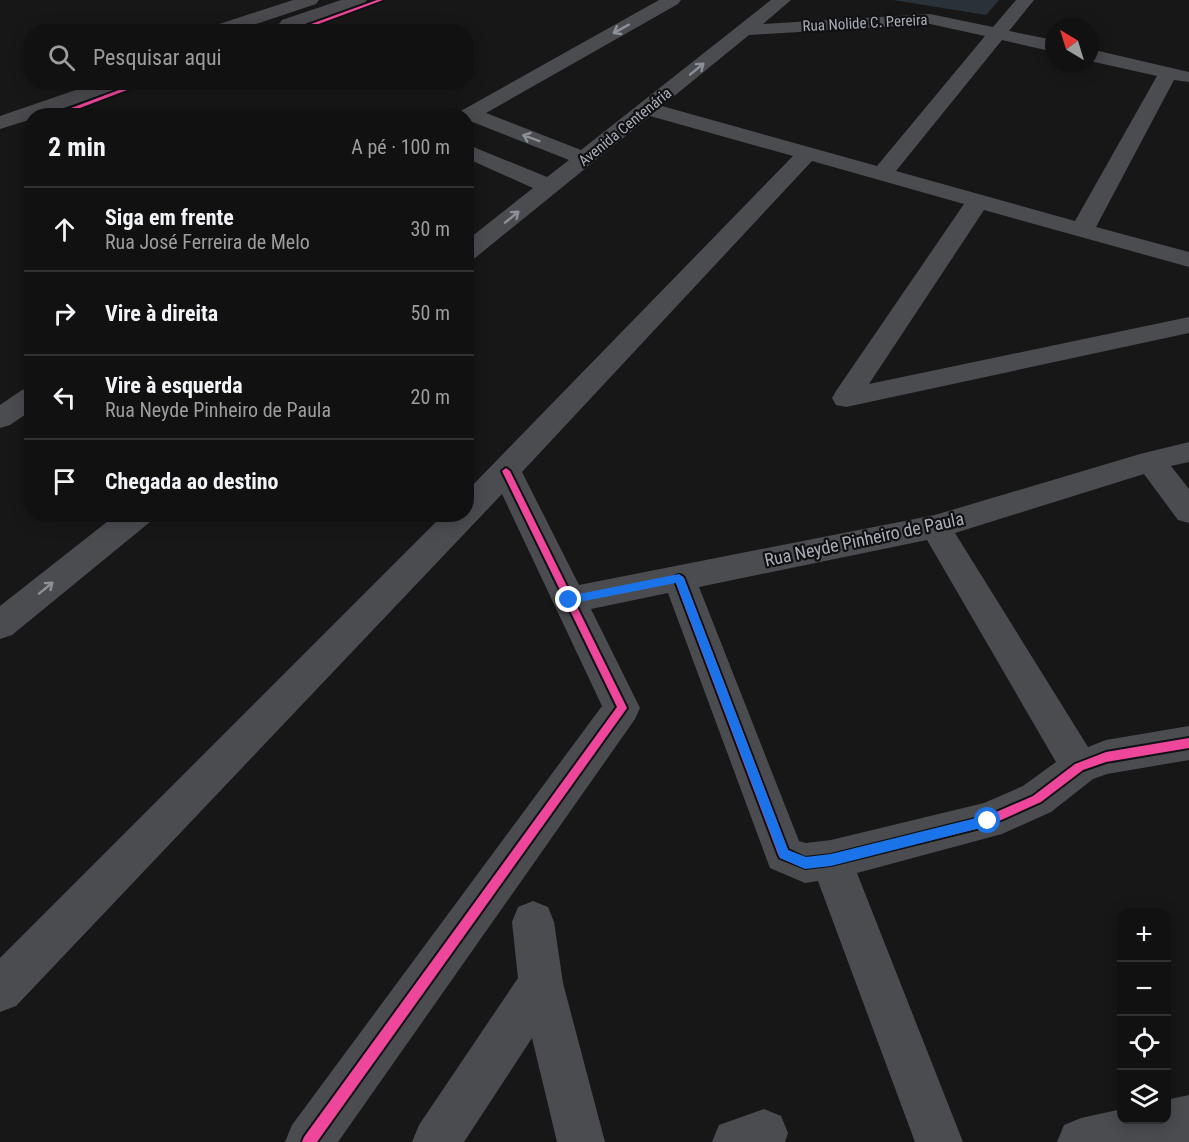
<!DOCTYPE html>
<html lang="pt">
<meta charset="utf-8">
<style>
body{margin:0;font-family:"Roboto Condensed",sans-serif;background:#1a1a1a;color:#f1f3f6}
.controls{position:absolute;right:18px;bottom:18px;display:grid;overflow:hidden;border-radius:12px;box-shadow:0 3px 15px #0003}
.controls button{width:54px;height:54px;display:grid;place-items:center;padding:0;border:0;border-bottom:2px solid #303131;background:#111;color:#f1f3f6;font:30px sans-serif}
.compass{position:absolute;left:1045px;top:18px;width:54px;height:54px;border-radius:50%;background:#111;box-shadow:0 3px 15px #0003;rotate:322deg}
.stop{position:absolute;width:18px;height:18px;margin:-14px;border:4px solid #1a73e8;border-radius:50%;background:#fff}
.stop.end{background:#1a73e8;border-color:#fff;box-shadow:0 2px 6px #0008}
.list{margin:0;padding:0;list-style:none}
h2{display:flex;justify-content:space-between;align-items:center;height:78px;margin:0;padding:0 24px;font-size:26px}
h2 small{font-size:20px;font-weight:400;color:#9c9d9f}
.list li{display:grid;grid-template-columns:39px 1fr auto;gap:18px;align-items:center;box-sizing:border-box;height:84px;padding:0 24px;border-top:2px solid #303131}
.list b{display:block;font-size:22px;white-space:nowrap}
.list p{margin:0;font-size:20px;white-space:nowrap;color:#9c9d9f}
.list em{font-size:20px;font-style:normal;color:#9c9d9f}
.icon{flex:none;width:33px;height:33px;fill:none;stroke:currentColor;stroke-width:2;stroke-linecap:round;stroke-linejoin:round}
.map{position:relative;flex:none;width:1189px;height:1142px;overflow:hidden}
.search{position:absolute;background:#111;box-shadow:0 3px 15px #0003;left:24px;top:24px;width:450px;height:66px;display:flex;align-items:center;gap:15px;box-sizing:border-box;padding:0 21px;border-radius:24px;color:#9c9d9f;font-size:22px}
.panel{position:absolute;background:#111;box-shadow:0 3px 15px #0003;left:24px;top:108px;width:450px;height:414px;border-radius:24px}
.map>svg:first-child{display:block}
.water{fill:#2a3239}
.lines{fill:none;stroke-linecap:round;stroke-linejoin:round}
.minor{fill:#4b4c50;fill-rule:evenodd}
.secondary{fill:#4a4a4e;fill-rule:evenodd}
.cycleway-casing{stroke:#111113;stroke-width:4}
.cycleway{fill:#ed469a;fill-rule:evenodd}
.oneway{stroke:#8c9099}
.route{fill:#1a73e8}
.labels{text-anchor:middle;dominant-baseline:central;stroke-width:4.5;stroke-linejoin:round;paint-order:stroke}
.far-street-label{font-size:15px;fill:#a8adb8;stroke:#111113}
.street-label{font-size:18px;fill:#a8adb8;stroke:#111113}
</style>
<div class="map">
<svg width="1189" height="1142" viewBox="0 0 1189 1142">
<rect width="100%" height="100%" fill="#171717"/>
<polygon class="water" points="893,0 999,0 986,15"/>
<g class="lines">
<g class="minor">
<path d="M659,0h22l-3,4 -192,109 95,37 190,-150h20l-28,24 167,-10 63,13 23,-27h18l-25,31 45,9v12l-52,-12 -106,131 179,50 82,-145 -67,-15v-12l99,23v10l-15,-2 -78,147 93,25v15l-205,-57 -115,174 320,-67v16l-343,74 -10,-2 -4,-7 4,-7 128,-187 -152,-43 -290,311 57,113 356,-70 205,-61 49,-12v20l-18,4 18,23v34l-11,-3 -34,-46 -189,59 133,214 18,-7 83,-14v34l-82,14 -14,5 -42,33 -49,22 -145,39 106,269h-48l-97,-261 -13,2 -35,-15 -102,-275 -77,16 49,99 -5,11 -297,423h-53l7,-17 310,-419 -100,-212 -486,512 -16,6v-54l444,-444h22v-22l327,-336 -143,-40 -175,142 -9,2v-19l67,-53 -67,-30v-14l81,33 22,-17 -99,-39 -4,1v-6h-10l3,-4zM930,24l55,12 -108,130 -215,-60 87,-71zM927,540l129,222 -33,24 -39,17 -153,37 -25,3 -7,-2 -100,-254z"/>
<polygon points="32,388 32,410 10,425 0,428 0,405 22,390"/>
<polygon points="117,514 154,514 150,522 12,635 0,639 0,606"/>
<polygon points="533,901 548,907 554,922 563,983 605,1142 557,1142 532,1038 464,1142 412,1142 419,1125 518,978 512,922 518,907"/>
<polygon points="1189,1095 1189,1142 1057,1142 1064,1125 1081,1118 1122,1109 1122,1120 1166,1120 1166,1100"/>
<polygon points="764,1109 781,1116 788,1133 785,1142 712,1142 719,1125"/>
</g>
<g class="secondary">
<polygon points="293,0 319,0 316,4 232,32 204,32 207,28"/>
<polygon points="341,0 367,0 364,4 294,28 282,28 279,24 282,20"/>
<polygon points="99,82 128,82 126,86 41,116 32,116 32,119 0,129 0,116"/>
</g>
<defs>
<g id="cycleway">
<polygon points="377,0 383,0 297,32 289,32"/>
<polygon points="140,82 148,82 59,116 50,116"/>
<polygon points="506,468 510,471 627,708 317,1142 302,1142 304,1137 617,707 502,471"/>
<polygon points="679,575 682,576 684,578 788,850 805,858 831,855 987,816 1033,796 1075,764 1106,752 1189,738 1189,748 1106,762 1083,770 1041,802 988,826 831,865 805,868 780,858 778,854 674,578 676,576"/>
</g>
</defs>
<use href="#cycleway" class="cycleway-casing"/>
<use href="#cycleway" class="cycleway"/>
</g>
<defs><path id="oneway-shaft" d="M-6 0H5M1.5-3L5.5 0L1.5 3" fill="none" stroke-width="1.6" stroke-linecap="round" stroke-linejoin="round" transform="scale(1.5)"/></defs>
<g class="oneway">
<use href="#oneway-shaft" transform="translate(621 29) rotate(151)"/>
<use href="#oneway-shaft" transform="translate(697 69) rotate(-39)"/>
<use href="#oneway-shaft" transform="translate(531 138) rotate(-159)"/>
<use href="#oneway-shaft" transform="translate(512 217) rotate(-39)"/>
<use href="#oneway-shaft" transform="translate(46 588) rotate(-39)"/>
</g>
<polygon class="route" points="679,574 684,578 788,850 806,857 831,854 988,815 994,821 992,825 831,866 805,869 780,858 676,583 569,604 564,600 569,596"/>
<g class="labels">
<g class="far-street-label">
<text transform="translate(865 23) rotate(-3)">Rua Nolide C. Pereira</text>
<text transform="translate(625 127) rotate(-39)">Avenida Centenária</text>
</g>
<g class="street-label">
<text transform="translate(864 539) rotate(-12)">Rua Neyde Pinheiro de Paula</text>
</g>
</g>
</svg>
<div class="controls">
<button>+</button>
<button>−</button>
<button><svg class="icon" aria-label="locate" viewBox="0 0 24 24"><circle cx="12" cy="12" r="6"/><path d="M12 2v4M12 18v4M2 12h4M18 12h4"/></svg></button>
<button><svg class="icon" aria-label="layers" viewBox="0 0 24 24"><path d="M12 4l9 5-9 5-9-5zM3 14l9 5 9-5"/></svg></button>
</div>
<svg class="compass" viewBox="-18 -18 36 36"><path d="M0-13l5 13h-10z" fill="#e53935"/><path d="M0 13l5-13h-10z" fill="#9c9d9f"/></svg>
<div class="stop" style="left:988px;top:821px"></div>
<div class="stop end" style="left:569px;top:600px"></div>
<div class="search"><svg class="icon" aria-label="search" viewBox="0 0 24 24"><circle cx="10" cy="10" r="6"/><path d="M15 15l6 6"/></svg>Pesquisar aqui</div>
<section class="panel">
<h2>2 min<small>A pé · 100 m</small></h2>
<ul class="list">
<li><svg class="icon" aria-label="ahead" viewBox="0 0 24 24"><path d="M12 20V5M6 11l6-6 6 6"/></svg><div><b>Siga em frente</b><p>Rua José Ferreira de Melo</p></div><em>30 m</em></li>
<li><svg class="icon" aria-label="right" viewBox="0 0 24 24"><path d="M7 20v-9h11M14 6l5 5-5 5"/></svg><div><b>Vire à direita</b></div><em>50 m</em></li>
<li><svg class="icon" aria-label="left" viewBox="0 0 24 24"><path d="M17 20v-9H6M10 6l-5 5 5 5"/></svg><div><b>Vire à esquerda</b><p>Rua Neyde Pinheiro de Paula</p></div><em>20 m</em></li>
<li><svg class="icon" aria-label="arrive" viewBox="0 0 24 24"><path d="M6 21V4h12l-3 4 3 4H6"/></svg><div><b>Chegada ao destino</b></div></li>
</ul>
</section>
</div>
